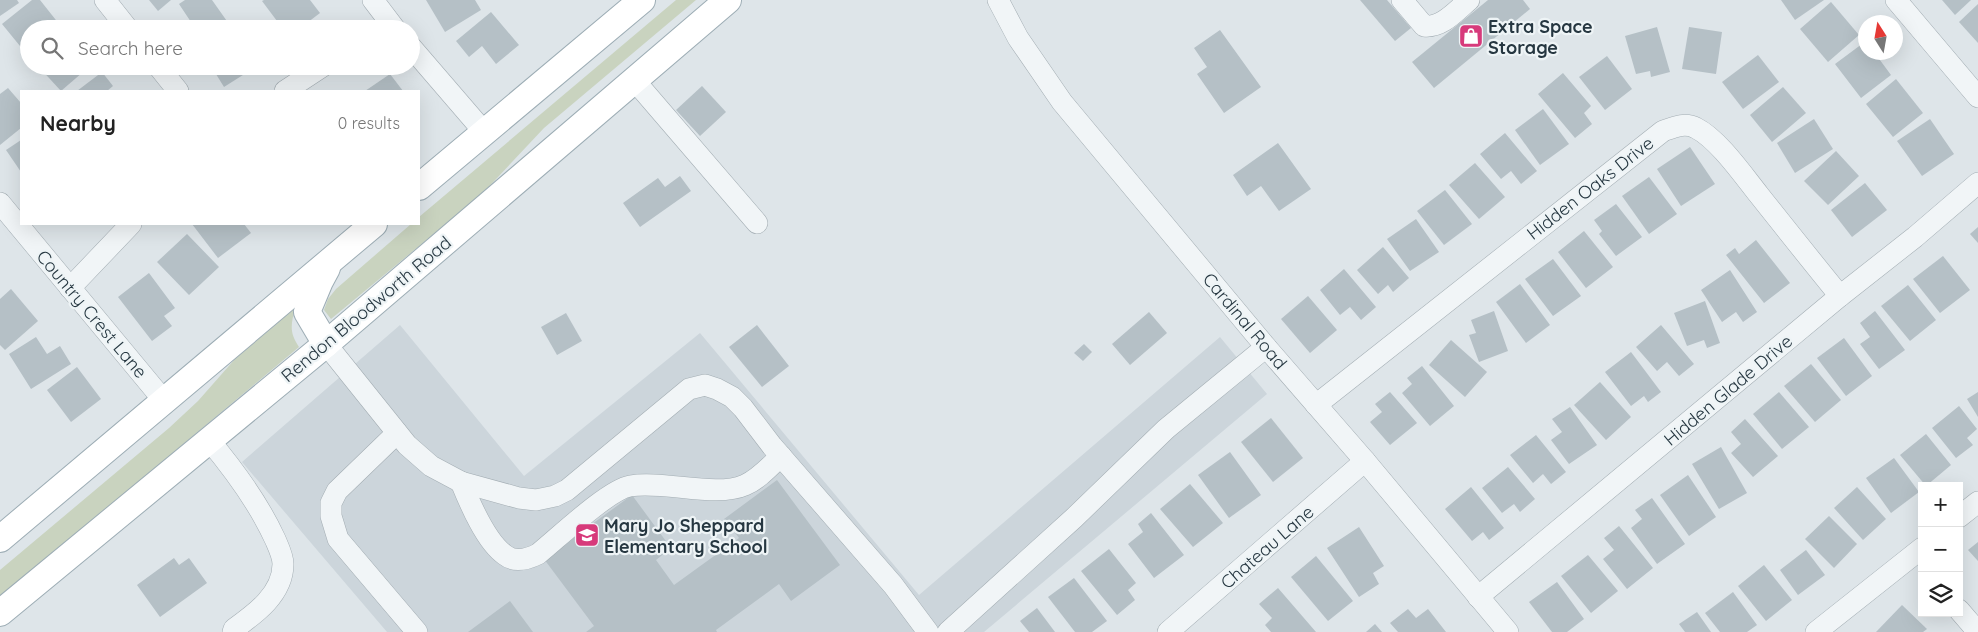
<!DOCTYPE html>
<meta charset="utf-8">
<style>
body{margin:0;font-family:Quicksand,sans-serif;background:#f6f6f6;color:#222}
.controls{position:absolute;right:15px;bottom:15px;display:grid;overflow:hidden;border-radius:0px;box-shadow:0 5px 20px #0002}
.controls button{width:45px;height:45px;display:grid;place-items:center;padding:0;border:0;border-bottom:1px solid #e0e0e0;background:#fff;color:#222;font:25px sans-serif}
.compass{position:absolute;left:1858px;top:15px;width:45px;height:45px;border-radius:50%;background:#fff;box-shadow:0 5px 20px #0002;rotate:349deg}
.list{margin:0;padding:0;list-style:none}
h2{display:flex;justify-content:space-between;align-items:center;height:65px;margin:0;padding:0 20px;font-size:21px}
h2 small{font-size:16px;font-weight:400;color:#767676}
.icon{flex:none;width:28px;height:28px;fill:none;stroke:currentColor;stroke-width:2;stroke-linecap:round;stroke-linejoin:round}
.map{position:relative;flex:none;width:1978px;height:632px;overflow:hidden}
.search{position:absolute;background:#fff;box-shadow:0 5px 20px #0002;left:20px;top:20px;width:400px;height:55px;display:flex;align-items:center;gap:12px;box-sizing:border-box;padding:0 18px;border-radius:28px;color:#767676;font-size:19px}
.panel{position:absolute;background:#fff;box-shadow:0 5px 20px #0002;left:20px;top:90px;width:400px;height:135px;border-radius:0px}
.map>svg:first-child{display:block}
.built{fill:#ccd5db}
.green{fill:#c9d3bf}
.building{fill:#b5c0c6}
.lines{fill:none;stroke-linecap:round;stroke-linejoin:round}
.minor-casing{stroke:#a3adb3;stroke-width:22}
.major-casing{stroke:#9dadb5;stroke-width:28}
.minor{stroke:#f1f5f7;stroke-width:21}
.major{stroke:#fff;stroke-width:26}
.labels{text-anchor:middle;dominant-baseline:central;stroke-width:4.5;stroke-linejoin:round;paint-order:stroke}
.poi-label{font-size:18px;font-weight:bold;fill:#263741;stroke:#eef4f6;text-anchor:start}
.street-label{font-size:18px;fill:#263741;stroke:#eef4f6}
</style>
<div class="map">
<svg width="1978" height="632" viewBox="0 0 1978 632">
<rect width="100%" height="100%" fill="#dee5e9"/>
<polygon class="built" points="400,325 524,476 700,333 919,595 1220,337 1267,394 984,632 387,632 242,462"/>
<g class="green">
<polygon points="676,0 696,0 544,128 482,194 331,319 324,310 328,299 336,289 411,224 419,224 419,217"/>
<path d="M295,308c-4,17 -6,24 4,39l-299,251v-28l169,-142 29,-27 37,-42z"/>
</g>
<g class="building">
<polygon points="0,0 17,0 19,3 0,16"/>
<polygon points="32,0 40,0 63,29 29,29 29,57 2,24"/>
<polygon points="149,0 171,0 158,11"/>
<polygon points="185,0 212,0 229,24 222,29 188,29 193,25 179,4"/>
<polygon points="264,0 310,0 320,13 299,29 283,29 262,1"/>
<polygon points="426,0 475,0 481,10 445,32"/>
<polygon points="1360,0 1387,0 1411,28 1395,41"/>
<polygon points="1488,0 1523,0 1530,9 1434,88 1412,62"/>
<polygon points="1781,0 1824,0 1795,20"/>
<polygon points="1942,0 1971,0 1955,15"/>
<polygon points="1831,2 1859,35 1828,62 1800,29"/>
<polygon points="1978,4 1978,43 1959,22"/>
<polygon points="491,12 519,45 496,64 482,46 469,57 456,41"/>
<polygon points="1657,27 1670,72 1651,77 1650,71 1636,74 1625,36"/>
<polygon points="1689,27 1722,32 1716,74 1682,69"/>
<polygon points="1220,30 1261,87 1224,113 1197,74 1207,67 1194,48"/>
<polygon points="1866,41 1866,52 1874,52 1891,75 1861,98 1835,64"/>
<polygon points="1758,55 1779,82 1743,109 1722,82"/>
<polygon points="1607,56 1632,89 1605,110 1579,77"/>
<polygon points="38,66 90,66 61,91"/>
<polygon points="211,66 257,66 224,87"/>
<polygon points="102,72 113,86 107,91 77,91"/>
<polygon points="1563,73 1591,106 1584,113 1592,124 1575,138 1538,94"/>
<polygon points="390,74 403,91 365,91"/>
<polygon points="1896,79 1923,113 1893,137 1866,104"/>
<polygon points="702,86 726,112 700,136 676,110"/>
<polygon points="1783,87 1806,113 1772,142 1750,115"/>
<polygon points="8,88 21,103 21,128 0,145 0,94"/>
<polygon points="1543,109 1569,144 1540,165 1515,130"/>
<polygon points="1814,119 1833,149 1795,173 1777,143"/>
<polygon points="1930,119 1954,154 1922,176 1897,141"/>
<polygon points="1505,133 1537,171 1521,184 1511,171 1501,179 1480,154"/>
<polygon points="21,140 21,172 6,150"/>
<polygon points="1278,143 1311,189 1279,211 1261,186 1247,196 1233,175"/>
<polygon points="1690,147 1715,184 1681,206 1657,169"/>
<polygon points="1836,151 1859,176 1828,205 1804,181"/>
<polygon points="1475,163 1505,197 1479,219 1449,185"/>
<polygon points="680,176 691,191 640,227 623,203 658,178 665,187"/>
<polygon points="1649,177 1677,214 1649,234 1622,196"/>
<polygon points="1865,183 1887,210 1852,237 1831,210"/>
<polygon points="1445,190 1472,224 1444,245 1417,211"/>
<polygon points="1616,204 1642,237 1616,256 1599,234 1602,231 1594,220"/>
<polygon points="1416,219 1439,252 1410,271 1387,239"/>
<polygon points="192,224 244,224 251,233 218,258"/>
<polygon points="1978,227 1978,243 1970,234"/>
<polygon points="1584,231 1613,267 1586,288 1558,252"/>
<polygon points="187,234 219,267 189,295 157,262"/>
<polygon points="1756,240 1790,283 1764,303 1726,255 1735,248 1739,254"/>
<polygon points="1383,247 1409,278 1393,292 1388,285 1378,294 1357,270"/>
<polygon points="1943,256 1970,290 1940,313 1913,279"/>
<polygon points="1553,259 1581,296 1553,316 1525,279"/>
<polygon points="1344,269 1376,307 1361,320 1350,307 1340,315 1320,290"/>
<polygon points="1730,270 1757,312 1743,322 1736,312 1722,322 1701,290"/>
<polygon points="149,273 175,308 164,316 172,326 152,341 118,297"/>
<polygon points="1520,284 1550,325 1526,343 1496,302"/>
<polygon points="1908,285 1936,320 1910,341 1881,306"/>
<polygon points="11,289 38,321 5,350 0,345 0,299"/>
<polygon points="1308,296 1337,330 1310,353 1281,319"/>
<polygon points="1705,301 1720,343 1707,348 1704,340 1687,346 1674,313"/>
<polygon points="1494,311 1508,351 1479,362 1469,335 1476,333 1471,320"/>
<polygon points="1875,311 1905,350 1879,369 1860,344 1870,337 1860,323"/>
<polygon points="1149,312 1167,333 1130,365 1112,344"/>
<polygon points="566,313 582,341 557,355 541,327"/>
<polygon points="757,325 789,366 762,387 729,347"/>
<polygon points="1661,325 1694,364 1679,376 1667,362 1657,371 1636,347"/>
<polygon points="36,337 47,354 60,346 71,364 31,389 9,354"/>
<polygon points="1844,338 1872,376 1846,396 1817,358"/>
<polygon points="1451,340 1487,372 1465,397 1429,365"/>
<polygon points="1084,344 1092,352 1083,361 1074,353"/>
<polygon points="1631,352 1661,392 1648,402 1644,396 1631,406 1605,372"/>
<polygon points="1811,364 1841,400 1815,422 1784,386"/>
<polygon points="1422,366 1454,406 1430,426 1402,393 1412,384 1407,378"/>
<polygon points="77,367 101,399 71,422 47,390"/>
<polygon points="1600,382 1631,417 1606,440 1574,405"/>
<polygon points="1390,392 1417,423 1390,445 1370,422 1382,412 1375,404"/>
<polygon points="1779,392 1809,427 1782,449 1753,414"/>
<polygon points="1978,392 1978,417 1967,399"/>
<polygon points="1959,406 1977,429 1967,438 1973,445 1956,458 1932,428"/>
<polygon points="1570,407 1597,445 1569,464 1551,440 1562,432 1552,419"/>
<polygon points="1271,418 1303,458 1273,482 1241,442"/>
<polygon points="1745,419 1778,456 1753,477 1731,453 1741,444 1731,432"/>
<polygon points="1926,434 1951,465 1926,486 1900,455"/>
<polygon points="1536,435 1566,472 1551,484 1543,474 1533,483 1510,455"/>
<polygon points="1721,447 1747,493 1719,509 1692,464"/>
<polygon points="1230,452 1261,495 1229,518 1198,475"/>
<polygon points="1894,458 1919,492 1891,513 1866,478"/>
<polygon points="1508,467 1535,499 1520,512 1514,504 1502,513 1482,488"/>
<polygon points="1688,475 1716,517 1689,536 1660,495"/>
<polygon points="777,480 840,565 791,601 779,584 716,630 717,632 586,632 594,626 544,559 632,495 671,548 656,560 674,585 739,538 724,519"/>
<polygon points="1190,484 1223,523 1193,547 1160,509"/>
<polygon points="1471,487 1504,528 1489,540 1483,532 1472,541 1445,509"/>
<polygon points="1857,487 1886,519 1863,540 1834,508"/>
<polygon points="1652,498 1685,544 1657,564 1631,528 1642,519 1635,510"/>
<polygon points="1151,513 1184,555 1154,578 1128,544 1143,532 1138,524"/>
<polygon points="1829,516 1857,544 1834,568 1805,539"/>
<polygon points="1619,526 1653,568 1627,589 1603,559 1614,550 1604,538"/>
<polygon points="1359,527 1384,566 1373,573 1379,584 1359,597 1327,548"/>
<polygon points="1978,542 1978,561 1968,550"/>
<polygon points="1109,549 1136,583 1128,590 1135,600 1117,615 1081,571"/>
<polygon points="1806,550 1825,575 1798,595 1780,570"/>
<polygon points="1588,555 1618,591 1591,613 1561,576"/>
<polygon points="1316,556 1353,601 1328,621 1291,577"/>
<polygon points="174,558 179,565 189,558 207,583 160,617 137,585"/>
<polygon points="1764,565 1792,600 1766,621 1738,586"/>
<polygon points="1074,578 1107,621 1092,632 1075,632 1048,597"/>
<polygon points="1557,582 1584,619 1567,632 1552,632 1529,602"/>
<polygon points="1278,588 1316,632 1271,632 1265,625 1272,618 1259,604"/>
<polygon points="1733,592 1757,625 1747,632 1720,632 1705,613"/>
<polygon points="510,601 533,632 468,632"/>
<polygon points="1902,605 1927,629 1923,632 1876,632"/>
<polygon points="1037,608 1055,632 1029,632 1020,621"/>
<polygon points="1408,609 1416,618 1428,609 1446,632 1398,632 1390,623"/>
<polygon points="1697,612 1711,632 1685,632 1679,624"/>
<polygon points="1375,624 1382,632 1366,632"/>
</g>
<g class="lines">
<defs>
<g id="minor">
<polyline points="105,0 128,29"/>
<polyline points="373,0 395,29"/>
<polyline points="998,0 1018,38 1062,102 1266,347 1365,461 1508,632"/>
<path d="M1402,0l22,26c18,2 32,-15 45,-26"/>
<polyline points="1896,0 1978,97"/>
<polyline points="411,47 485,133"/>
<polyline points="158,66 178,91"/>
<polyline points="635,81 757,223"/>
<polyline points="285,91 323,66"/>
<polyline points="0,203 165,402"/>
<polyline points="70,288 131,224"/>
<polyline points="326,344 407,445 431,466 461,482 519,498 536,500 555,496 567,490 689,389 705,385 717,389 732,397 743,408 772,446 893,585 928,632"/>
<path d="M1316,405l347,-274c11,-4 22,-9 33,-3 22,11 47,47 63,67 27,34 54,68 81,101"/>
<polyline points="397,433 337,491 331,503 331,516 338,539 417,632"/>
<path d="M209,440c26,31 49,62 66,99 3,7 8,17 8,25 0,30 -28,50 -49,65l-1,3"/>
<path d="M461,482c9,22 25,60 44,73 10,8 23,4 33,-1 20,-16 70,-64 92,-68 33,-6 86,12 115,-1 14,-6 25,-19 36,-29"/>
<polyline points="1959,517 1978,502"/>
<polyline points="1478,597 1840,296 1915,237 1978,183"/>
<polyline points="1959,610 1978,632"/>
<polyline points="948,632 1074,518 1166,429 1266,347"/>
<polyline points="1168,632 1365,461"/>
<polyline points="1816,632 1922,548"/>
</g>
<g id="major">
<polyline points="419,187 642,0"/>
<polyline points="326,344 307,312 320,281 327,268"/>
<polyline points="0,539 374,224"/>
<polyline points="0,613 326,344 728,0"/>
</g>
</defs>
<use href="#minor" class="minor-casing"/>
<use href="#major" class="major-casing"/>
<use href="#minor" class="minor"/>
<use href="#major" class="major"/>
</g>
<defs>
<symbol id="shop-square" viewBox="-11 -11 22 22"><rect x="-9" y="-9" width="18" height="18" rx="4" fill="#d73a7b" stroke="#eef4f6"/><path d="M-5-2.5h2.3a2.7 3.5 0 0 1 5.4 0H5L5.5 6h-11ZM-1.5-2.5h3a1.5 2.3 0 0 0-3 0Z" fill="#fff"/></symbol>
<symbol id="school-square" viewBox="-11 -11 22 22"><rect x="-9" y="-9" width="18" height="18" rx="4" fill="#d73a7b" stroke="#eef4f6"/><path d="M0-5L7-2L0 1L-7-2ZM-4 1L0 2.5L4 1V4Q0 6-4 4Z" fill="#fff"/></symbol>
</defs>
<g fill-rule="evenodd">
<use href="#shop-square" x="1457" y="22" width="28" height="28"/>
<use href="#school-square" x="573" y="521" width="28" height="28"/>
</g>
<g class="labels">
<g class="poi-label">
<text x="1488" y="26">Extra Space<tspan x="1488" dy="21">Storage</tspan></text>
<text x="604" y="525">Mary Jo Sheppard<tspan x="604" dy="21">Elementary School</tspan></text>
</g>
<g class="street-label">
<text transform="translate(1590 188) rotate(-38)">Hidden Oaks Drive</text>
<text transform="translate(366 309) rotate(-40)">Rendon Bloodworth Road</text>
<text transform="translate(92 314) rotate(50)">Country Crest Lane</text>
<text transform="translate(1245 321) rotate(50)">Cardinal Road</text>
<text transform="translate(1728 390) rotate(-40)">Hidden Glade Drive</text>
<text transform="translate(1267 547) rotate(-41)">Chateau Lane</text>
</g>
</g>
</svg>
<div class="controls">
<button>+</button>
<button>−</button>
<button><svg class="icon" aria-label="layers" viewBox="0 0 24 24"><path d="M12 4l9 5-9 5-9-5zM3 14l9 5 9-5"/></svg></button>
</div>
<svg class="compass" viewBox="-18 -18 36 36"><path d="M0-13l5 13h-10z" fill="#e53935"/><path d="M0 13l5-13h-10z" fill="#767676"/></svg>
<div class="search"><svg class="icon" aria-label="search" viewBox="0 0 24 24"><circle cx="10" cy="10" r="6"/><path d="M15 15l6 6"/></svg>Search here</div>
<section class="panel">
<h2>Nearby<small>0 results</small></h2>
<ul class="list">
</ul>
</section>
</div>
